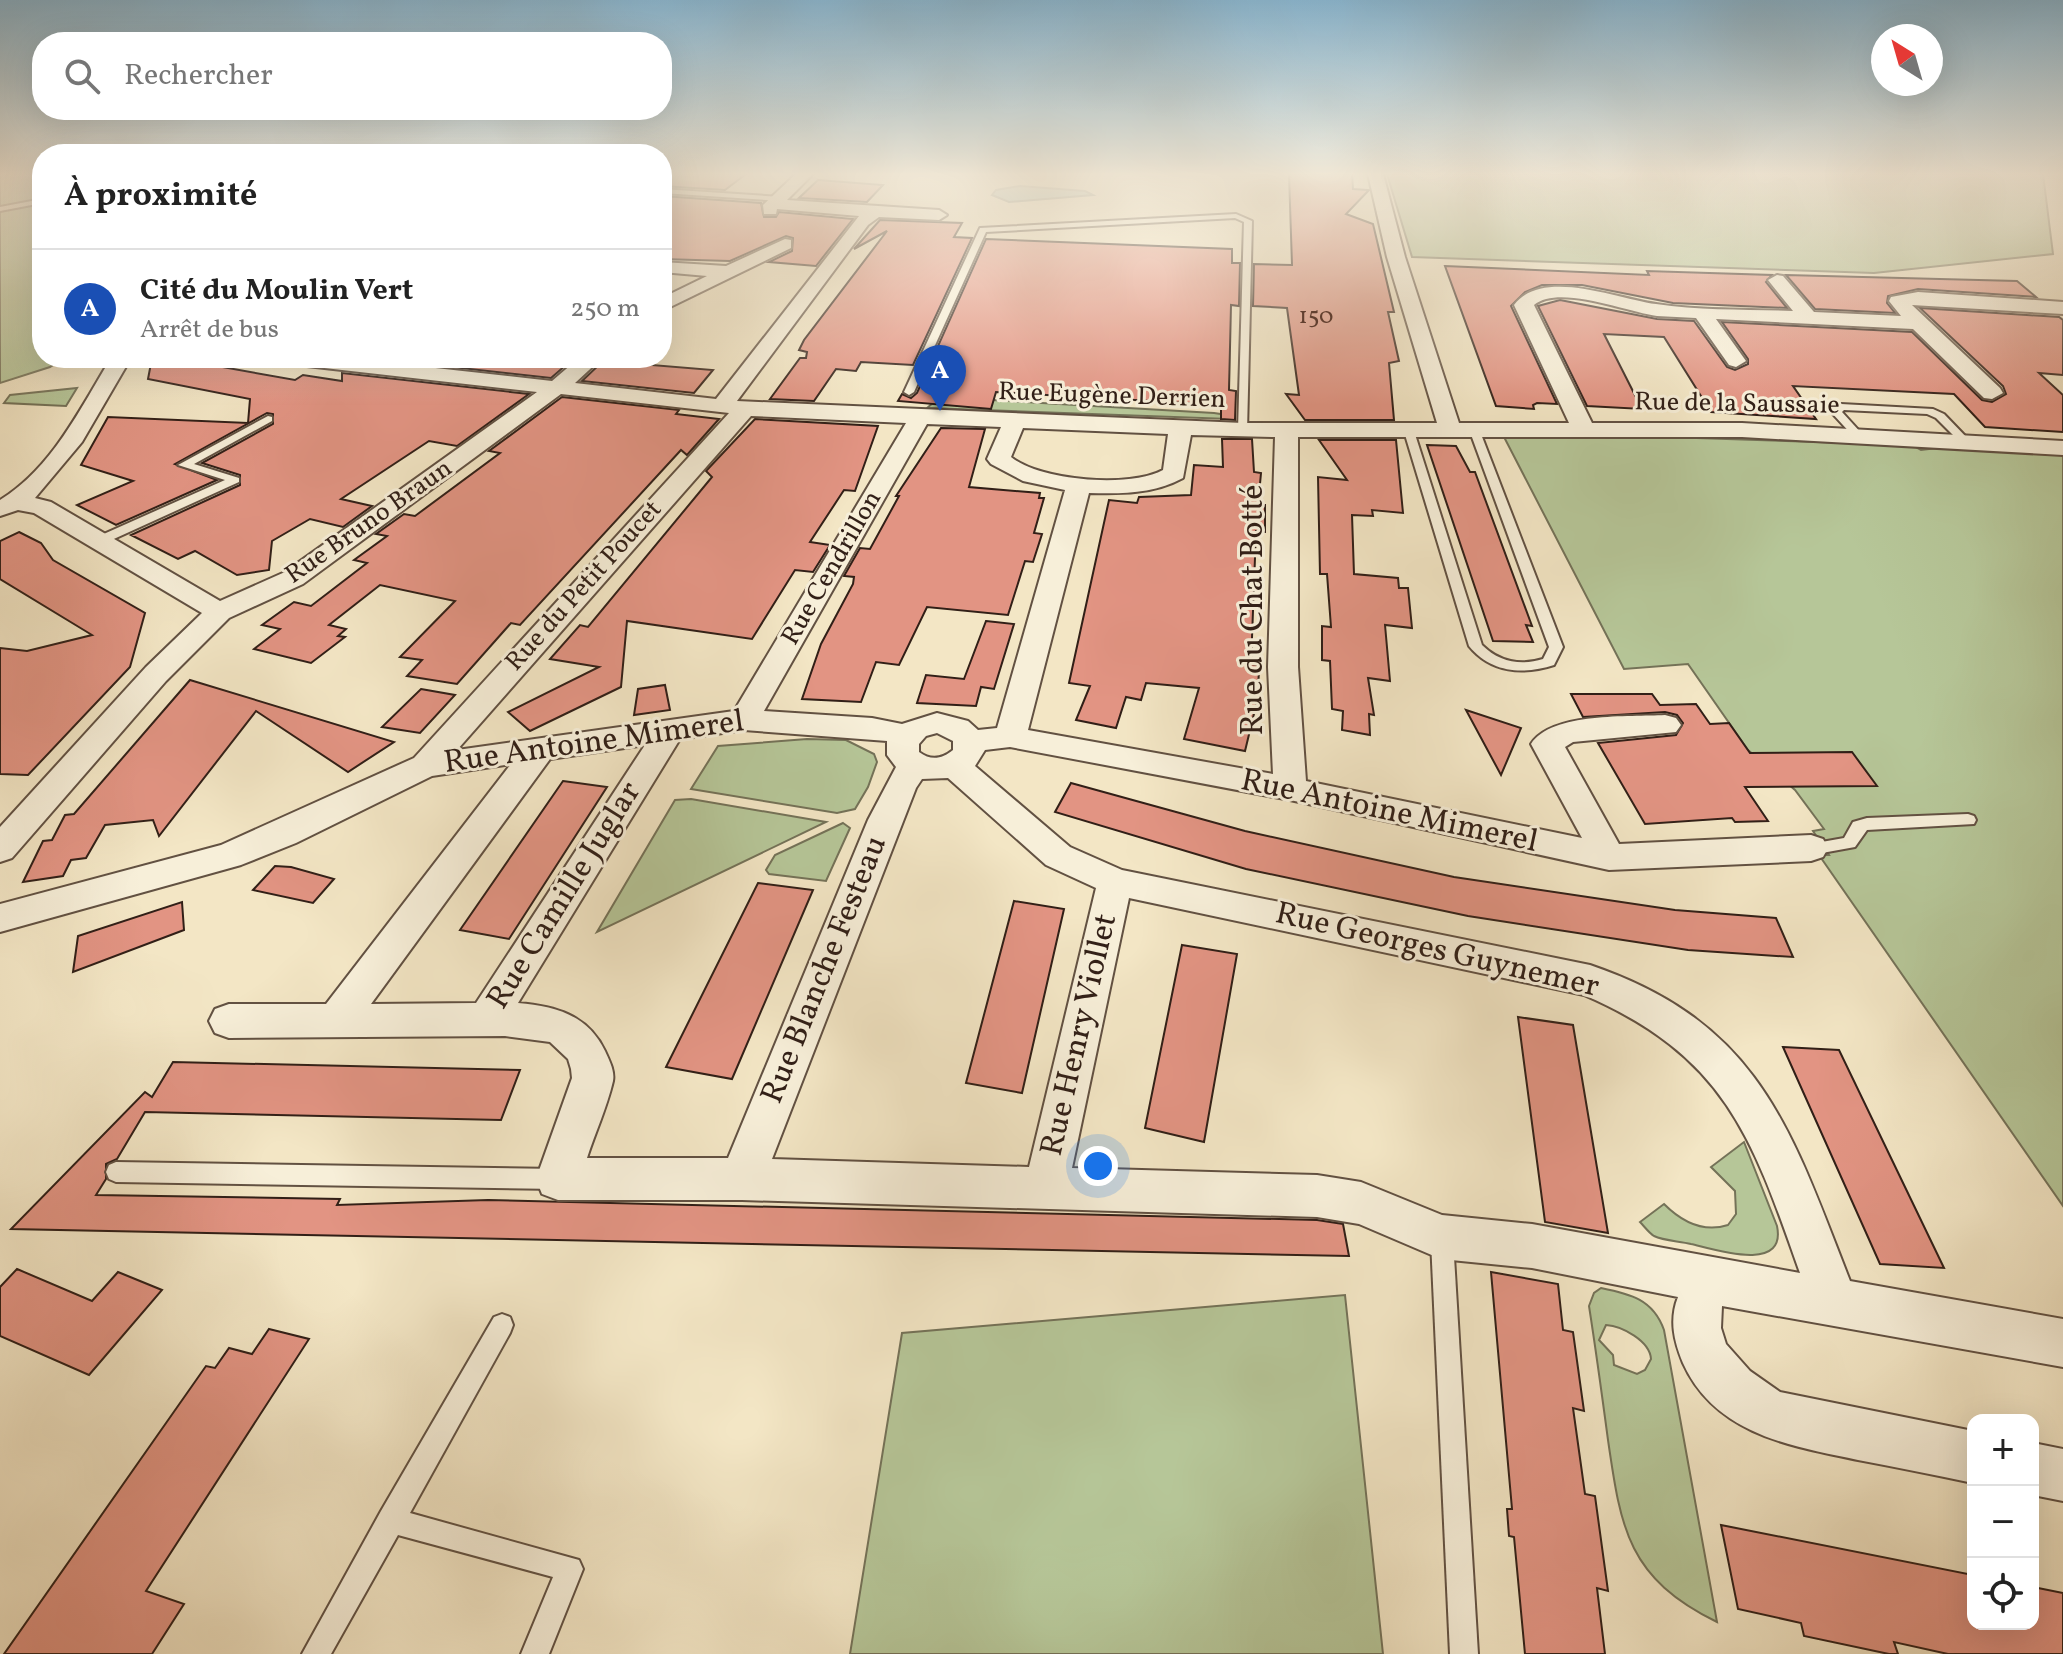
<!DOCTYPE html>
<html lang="fr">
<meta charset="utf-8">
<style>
body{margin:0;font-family:Vollkorn,serif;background:#f2f2f2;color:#222}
.controls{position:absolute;right:24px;bottom:24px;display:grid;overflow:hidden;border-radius:16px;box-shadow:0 8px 32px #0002}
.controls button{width:72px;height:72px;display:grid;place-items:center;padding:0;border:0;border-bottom:2px solid #e0e0e0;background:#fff;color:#222;font:40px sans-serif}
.compass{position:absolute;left:1871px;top:24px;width:72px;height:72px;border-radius:50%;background:#fff;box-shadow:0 8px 32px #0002;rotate:323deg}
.you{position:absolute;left:1098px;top:1166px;width:28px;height:28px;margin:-20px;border:6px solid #fff;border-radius:50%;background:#1a73e8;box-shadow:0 0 0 12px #1a73e833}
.badge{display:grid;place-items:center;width:52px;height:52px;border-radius:50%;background:#b45309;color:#fff;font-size:26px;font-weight:700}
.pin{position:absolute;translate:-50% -66px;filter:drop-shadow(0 2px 4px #0008)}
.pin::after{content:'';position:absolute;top:42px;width:28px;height:24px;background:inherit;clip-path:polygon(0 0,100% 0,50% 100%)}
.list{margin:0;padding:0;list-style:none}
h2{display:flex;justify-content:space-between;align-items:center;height:104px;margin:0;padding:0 32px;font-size:34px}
h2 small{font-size:26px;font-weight:400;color:#767676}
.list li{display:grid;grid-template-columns:52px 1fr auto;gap:24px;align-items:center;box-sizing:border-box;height:120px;padding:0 32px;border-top:2px solid #e0e0e0}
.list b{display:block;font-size:30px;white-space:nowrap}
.list p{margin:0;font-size:26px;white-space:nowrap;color:#767676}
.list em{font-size:26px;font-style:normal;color:#767676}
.icon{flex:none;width:44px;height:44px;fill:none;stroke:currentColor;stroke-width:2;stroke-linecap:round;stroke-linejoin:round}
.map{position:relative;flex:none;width:2063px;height:1654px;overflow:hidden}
.search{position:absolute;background:#fff;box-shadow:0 8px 32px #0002;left:32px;top:32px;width:640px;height:88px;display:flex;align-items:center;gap:20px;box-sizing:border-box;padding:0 28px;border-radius:32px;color:#767676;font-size:30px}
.panel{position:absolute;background:#fff;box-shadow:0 8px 32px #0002;left:32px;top:144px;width:640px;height:224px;border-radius:32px}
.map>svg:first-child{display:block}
.green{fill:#b6c698;stroke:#747258;stroke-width:2;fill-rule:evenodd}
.water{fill:#9bbfb7;stroke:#717f77;stroke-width:2}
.building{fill:#e29483;stroke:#311f17;stroke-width:2}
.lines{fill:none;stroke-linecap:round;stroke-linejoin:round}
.lane-casing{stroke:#625142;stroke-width:4}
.street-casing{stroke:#625142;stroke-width:4}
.lane{fill:#f7efd9;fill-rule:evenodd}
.street{fill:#f7efd9;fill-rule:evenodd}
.labels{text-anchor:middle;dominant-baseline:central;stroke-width:6;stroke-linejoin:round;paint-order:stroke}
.far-number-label{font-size:24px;fill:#5d3c32}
.far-street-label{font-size:26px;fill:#311f17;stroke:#f7efd9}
.street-label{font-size:32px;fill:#311f17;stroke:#f7efd9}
</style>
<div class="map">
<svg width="2063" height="1654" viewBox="0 0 2063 1654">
<rect width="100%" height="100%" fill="#f3e6c5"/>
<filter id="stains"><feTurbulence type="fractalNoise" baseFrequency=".0025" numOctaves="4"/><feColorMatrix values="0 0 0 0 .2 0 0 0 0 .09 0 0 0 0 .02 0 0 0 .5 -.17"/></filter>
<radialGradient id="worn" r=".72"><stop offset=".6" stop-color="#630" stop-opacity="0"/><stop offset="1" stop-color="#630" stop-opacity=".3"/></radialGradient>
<g class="green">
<polygon points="0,174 42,174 42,358 64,358 50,367 0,383"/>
<polygon points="1387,174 2043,174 2053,254 1874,273 1412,257"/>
<polygon points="77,388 66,406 4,403 10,395"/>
<polygon points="940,397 1214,413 1227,415 1229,419 927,408"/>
<polygon points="1504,437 1666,437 1912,445 1921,450 1962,445 2063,455 2063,1206 1819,855 1829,855 1813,831 1824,829 1795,790 1748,750 1688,664 1624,669"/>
<polygon points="807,739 846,740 874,754 877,762 868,787 855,809 837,813 691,789 718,746"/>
<polygon points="691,799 826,822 597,932 675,800"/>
<polygon points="843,823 850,828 826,881 769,874 766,870 775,855"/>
<path d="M1744,1142l33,84c10,48 -64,23 -86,18 -11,-3 -27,-3 -37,-8 -5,-3 -10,-10 -14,-14l24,-18c18,18 39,29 64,21l8,-11 -1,-23 -24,-24z"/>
<path d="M1601,1288c29,6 52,11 63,42l53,292c-89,-44 -96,-92 -109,-182 -6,-45 -12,-89 -19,-134l5,-13zM1606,1325c16,1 44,16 45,34l-6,11 -8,4 -23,-9 -1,-10 -14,-15z"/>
<polygon points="1345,1295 1383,1654 850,1654 902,1333"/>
</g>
<polygon class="water" points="1020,186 1085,191 1093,195 1009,202 992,195 996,190"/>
<g class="building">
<polygon points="662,174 746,174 725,190 662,186"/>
<polygon points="1289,174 1352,174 1353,189 1369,190 1346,214 1373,224 1394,312 1388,312 1399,361 1389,363 1394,420 1305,420 1286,394 1299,395 1287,308 1253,306 1254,264 1292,265"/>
<polygon points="818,180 883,185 867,202 799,198"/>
<polygon points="662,196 761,203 764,217 776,217 779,212 853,219 816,266 769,262 792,251 793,238 786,236 730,261 662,259"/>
<polygon points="880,220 962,223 954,237 972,238 913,365 861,362 856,371 836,369 814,401 770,399 800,358 806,358 807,352 799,350 804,340 887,231 854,249"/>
<polygon points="986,239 1232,249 1232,263 1240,263 1239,306 1231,305 1229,390 1236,391 1235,420 1221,419 1221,405 996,392 991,409 898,401 902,394 911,398 917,393"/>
<polygon points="1445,266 1649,275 1647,271 1772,275 1766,282 1787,308 1673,303 1582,285 1542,285 1525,292 1511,306 1557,404 1537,403 1533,405 1534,409 1496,406"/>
<polygon points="1786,275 2017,281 2036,297 1918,289 1888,296 1887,303 1895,313 1815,309"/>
<polygon points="1560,300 1657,319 1694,321 1727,367 1735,370 1748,364 1748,359 1722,322 1912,332 1982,400 1992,402 2006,394 2003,386 1920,308 2059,317 2063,320 2063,375 2039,373 2063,395 2063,432 1985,427 1954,394 1793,386 1816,419 1711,412 1664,337 1604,334 1642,409 1587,406 1538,306"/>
<polygon points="152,358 172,358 295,380 303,375 342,381 342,373 529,394 457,446 429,441 341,499 372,506 343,527 310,519 272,541 269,570 237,575 195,551 178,559 131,535 240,485 240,475 202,463 273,424 273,414 267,413 175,464 217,480 116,525 77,505 133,481 81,465 108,417 248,423 250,399 148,379"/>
<polygon points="372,358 574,358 551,378"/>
<polygon points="603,361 713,370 694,393 582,381"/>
<polygon points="562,397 679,410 676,414 719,419 687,455 681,450 520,625 511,623 457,684 407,676 422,660 400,657 455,601 380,585 329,625 346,629 338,636 345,637 311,663 254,649 280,629 262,625 294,602 311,606 367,563 354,560 387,536 376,534 404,514 415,516 500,453 489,451"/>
<polygon points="755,419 878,426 855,491 844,490 810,542 830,545 813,572 795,570 752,639 627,621 621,687 530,731 508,712 599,667 550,659 580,625 588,627 712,477 706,471"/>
<polygon points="941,428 985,429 969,487 1040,493 1039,498 1044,498 1034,533 1042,534 1033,562 1025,561 1008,615 927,607 899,665 876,662 861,702 802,699 821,644 853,584 854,577 844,576 860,548 870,549 899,496 896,496"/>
<polygon points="1222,439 1252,439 1254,472 1261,473 1258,505 1265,505 1265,532 1256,531 1251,664 1259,665 1258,697 1245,751 1184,739 1199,688 1146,683 1141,700 1126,697 1116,728 1076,720 1090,686 1069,683 1109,500 1137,503 1139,497 1191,495 1194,465 1223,467"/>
<polygon points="1319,440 1396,440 1403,513 1372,510 1373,516 1352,515 1354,574 1398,578 1399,588 1408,588 1412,628 1385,625 1390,681 1368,678 1374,715 1369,714 1370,735 1342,730 1343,711 1332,709 1330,661 1322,660 1322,626 1331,627 1327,574 1320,574 1318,477 1347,480"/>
<polygon points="1427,445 1456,446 1470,472 1475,472 1532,626 1526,625 1533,642 1493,641"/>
<polygon points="19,532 41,543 53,560 145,613 130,667 28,775 0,774 0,648 27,651 92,635 0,579 0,541"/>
<polygon points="986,621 1014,624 994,689 981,687 976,706 917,703 926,675 964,679"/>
<polygon points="190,680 394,742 348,772 256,711 159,836 153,820 105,825 86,858 71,860 63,876 23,882 43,841 52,840 65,815 74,814"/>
<polygon points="665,685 670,710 634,715 638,689"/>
<polygon points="421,689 455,695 420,733 382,727"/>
<polygon points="1571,694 1652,694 1660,705 1696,704 1710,724 1729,723 1750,753 1852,752 1877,786 1745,787 1768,821 1735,822 1732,818 1645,824 1598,743 1676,735 1683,723 1677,715 1665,712 1583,717"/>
<polygon points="1466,710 1521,728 1501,775"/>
<polygon points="563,781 607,787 509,939 460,930"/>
<polygon points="1071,783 1245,831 1454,877 1675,910 1776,918 1793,957 1688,950 1468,916 1246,869 1055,812"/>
<polygon points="275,866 291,867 334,879 313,903 253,890"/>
<polygon points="758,883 813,890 732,1079 666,1067"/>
<polygon points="1014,901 1064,909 1022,1093 966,1083"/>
<polygon points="182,902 184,930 73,972 78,936"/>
<polygon points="1182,945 1237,954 1204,1142 1145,1128"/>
<polygon points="1518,1017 1573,1025 1608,1233 1545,1222"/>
<polygon points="1783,1047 1839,1050 1944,1268 1880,1264"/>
<polygon points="173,1062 520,1070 501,1120 145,1112 117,1159 106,1164 106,1179 96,1195 340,1199 337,1205 488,1200 1317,1220 1343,1224 1349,1256 11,1229 145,1092 152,1097"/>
<polygon points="17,1269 92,1301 118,1272 162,1290 89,1375 0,1336 0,1287"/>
<polygon points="1491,1272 1558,1284 1563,1330 1573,1332 1584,1411 1573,1408 1585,1494 1595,1496 1608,1591 1597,1588 1605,1654 1525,1654 1514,1537 1509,1536 1507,1509 1512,1509"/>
<polygon points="269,1329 309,1339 146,1591 184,1604 152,1654 4,1654 206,1366 215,1368 229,1348 252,1354"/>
<polygon points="1721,1525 1973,1575 1973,1624 2033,1624 2033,1587 2063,1593 2063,1654 1948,1654 1894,1642 1898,1654 1889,1654 1804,1636 1801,1623 1738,1609"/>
</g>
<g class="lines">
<defs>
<g id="lane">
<polygon points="662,189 781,197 785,199 781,201 662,193"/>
<polygon points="42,199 42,203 0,211 0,207"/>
<polygon points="1236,214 1252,221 1247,432 1238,430 1244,222 1235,218 986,232 914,392 909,395 904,392 980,228"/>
<polygon points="1841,404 1933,409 1944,414 1970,441 1961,443 1936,418 1927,414 1844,410 1842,412 1863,435 1854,437 1831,412"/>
<polygon points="268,416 272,417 272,421 194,464 239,478 239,482 105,543 97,543 97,537 225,480 178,465"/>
<path d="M1404,426l9,2 69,217c17,17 39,21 61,14l6,-12 -80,-218 5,-3 5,3 84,218 -9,18c-31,10 -63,8 -85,-19l-66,-218z"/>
<polygon points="1968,814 1974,816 1976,820 1974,824 1867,830 1855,847 1822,853 1814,847 1816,843 1844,838 1853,822 1867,818"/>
<polygon points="116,1162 558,1169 565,1172 568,1179 565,1186 558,1189 116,1182 109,1179 106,1172 109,1165"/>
<polygon points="1442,1230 1450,1233 1453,1240 1478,1654 1450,1654 1431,1240 1434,1233"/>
<polygon points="502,1314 510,1317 513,1325 510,1333 410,1513 579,1560 583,1569 549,1654 521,1654 553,1577 398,1535 331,1654 302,1654 381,1511 494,1317"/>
</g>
<g id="street">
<path d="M796,174h17l-26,26 152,10 8,5 -8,5 -60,-3 -11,8 -131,176 506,22h194l-50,-166 -19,-83h15l22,83 54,166h110l-55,-118c28,-38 104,-6 142,-1 45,7 92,5 137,7l-25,-31 9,-5 6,1 31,36 87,4 -12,-15 2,-4 27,-5 145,10v12l-151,-9 88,83 3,5 -11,6 -8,-1 -71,-69 -197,-10 30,42 -10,6 -7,-2 -33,-47c-13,-1 -26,-1 -39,-2 -30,-4 -98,-32 -123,-11l58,118h150l321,18v14l-321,-18h-444v230l8,114 276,57 -51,-94c20,-32 99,-27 134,-29l11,3 5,7 -5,7 -103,10 -8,5 54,97 192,-9 12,4 5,9 -5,9 -12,4 -202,9 -319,-70 -280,-53 -25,3 -10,16 95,81 52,23 468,95c170,58 200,163 260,316l213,38v48l-341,-61 -1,22 5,16 24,27 30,21 193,39v52c-38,-8 -77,-16 -115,-23 -68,-14 -143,-26 -175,-97 -9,-22 -14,-43 -5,-66l-146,-29 -91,-9 -82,-35 -42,-7 -575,-17h-184l-16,-6 -6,-15 36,-101 -1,-9 -3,-10 -18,-17 -45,-6 -276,2 -14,-5 -6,-12 6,-12 14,-5h97l185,-240 -79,12 -136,67 -55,22 -241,67v-28l221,-59 193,-87 315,-345 -168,-19 -258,190 -74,34 -63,63 -154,177 -12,4v-35l146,-160 56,-54 -168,-100 -16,-3 -18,6v-16c52,-32 80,-91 111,-142h20l-49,84 -47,56 16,4 169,99 65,-29 252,-180 -248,-28 -10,-6h66l207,23 27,-23h23l-27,25 141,16 143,-183 -82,-7 -1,5h-12l-1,-9zM751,416l155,7 -172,288 -277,39zM927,424l74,3 -14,32 4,5 32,17 42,9 -68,238 -19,2 -10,-9 -31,-8 -35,11 -30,-6 -108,-7zM1023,428l145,6 -5,36c-33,18 -122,11 -152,-13zM1191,435l84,2 -7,230 5,107 -245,-44 61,-237c32,1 65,1 94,-15zM744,730l143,11v14l9,12 -28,53 -140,338h-141c8,-25 20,-51 26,-77 2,-10 -4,-21 -8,-30 -17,-36 -50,-45 -87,-48l162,-264zM937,733l16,8v9c-11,9 -22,11 -34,2v-8l7,-8zM645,745l-169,258 -105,1 179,-245zM948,778l98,87 50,23 -67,279 -257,-8 144,-371 6,-9zM1129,898l455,97c141,61 168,141 216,278l-268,-49 -90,-9 -81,-33 -44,-7 -245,-7z"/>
<polygon points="785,239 791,240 791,248 662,311 662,298 707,276 662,272 662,262 726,266"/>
<polygon points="2033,1443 2063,1449 2063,1501 2033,1495"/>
</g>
</defs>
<use href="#lane" class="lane-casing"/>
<use href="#street" class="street-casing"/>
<use href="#lane" class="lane"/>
<use href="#street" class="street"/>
</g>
<linearGradient id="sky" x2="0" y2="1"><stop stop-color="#89b8d4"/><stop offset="0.43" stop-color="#faf4e5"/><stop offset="1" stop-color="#faf4e5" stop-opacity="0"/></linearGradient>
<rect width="2063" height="405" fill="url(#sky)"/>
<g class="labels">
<g class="far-number-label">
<text x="1316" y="317">150</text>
</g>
<g class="far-street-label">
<text transform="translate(1112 396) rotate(2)">Rue Eugène Derrien</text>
<text transform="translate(1737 404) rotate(1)">Rue de la Saussaie</text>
<text transform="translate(369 522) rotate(-35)">Rue Bruno Braun</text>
<text transform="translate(832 568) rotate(-60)">Rue Cendrillon</text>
<text transform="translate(584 586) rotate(-48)">Rue du Petit Poucet</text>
</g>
<g class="street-label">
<text transform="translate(1254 610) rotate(-90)">Rue du Chat Botté</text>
<text transform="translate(594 743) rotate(-8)">Rue Antoine Mimerel</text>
<text transform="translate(1389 812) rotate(12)">Rue Antoine Mimerel</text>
<text transform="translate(565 896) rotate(-58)">Rue Camille Juglar</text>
<text transform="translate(1437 951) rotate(13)">Rue Georges Guynemer</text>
<text transform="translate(825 970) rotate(-68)">Rue Blanche Festeau</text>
<text transform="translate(1080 1035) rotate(-77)">Rue Henry Viollet</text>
</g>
</g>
<rect width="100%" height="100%" filter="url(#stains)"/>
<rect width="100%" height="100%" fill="url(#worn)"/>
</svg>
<div class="controls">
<button>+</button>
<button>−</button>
<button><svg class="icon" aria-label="locate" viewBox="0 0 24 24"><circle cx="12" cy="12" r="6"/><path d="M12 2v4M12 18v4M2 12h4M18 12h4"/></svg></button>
</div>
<svg class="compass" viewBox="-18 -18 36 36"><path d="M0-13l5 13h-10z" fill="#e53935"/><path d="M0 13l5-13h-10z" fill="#767676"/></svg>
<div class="you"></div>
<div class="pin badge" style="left:940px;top:411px;background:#1a4fb4">A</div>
<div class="search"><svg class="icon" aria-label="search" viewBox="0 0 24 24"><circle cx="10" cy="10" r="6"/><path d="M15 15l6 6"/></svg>Rechercher</div>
<section class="panel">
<h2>À proximité<small></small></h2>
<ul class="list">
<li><span class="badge" style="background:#1a4fb4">A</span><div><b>Cité du Moulin Vert</b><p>Arrêt de bus</p></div><em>250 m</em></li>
</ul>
</section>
</div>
